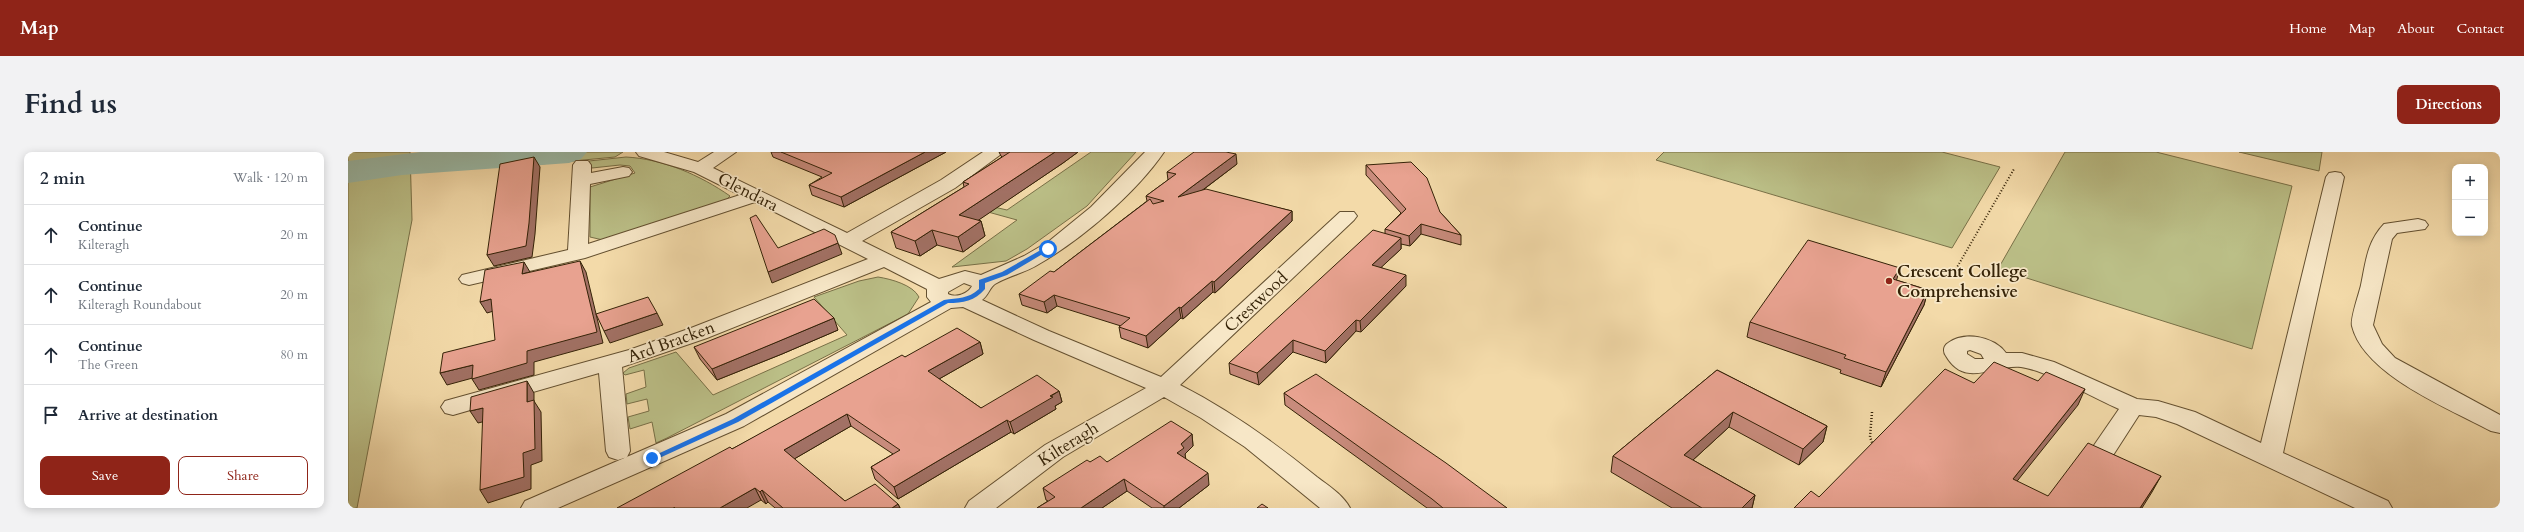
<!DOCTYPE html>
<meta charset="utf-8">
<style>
body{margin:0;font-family:Cardo,serif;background:#f2f2f3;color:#1f2937}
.controls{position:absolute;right:12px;top:12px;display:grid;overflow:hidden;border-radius:8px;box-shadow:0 2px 10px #0003}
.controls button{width:36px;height:36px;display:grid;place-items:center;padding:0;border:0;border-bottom:1px solid #e0e1e3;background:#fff;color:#1f2937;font:20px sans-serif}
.stop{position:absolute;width:12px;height:12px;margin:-9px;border:3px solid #1a73e8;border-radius:50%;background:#fff}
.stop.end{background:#1a73e8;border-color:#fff;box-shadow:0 1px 4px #0008}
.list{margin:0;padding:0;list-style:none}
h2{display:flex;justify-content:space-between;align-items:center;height:52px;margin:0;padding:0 16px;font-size:17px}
h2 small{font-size:13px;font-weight:400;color:#747a83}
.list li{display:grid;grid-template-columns:26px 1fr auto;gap:12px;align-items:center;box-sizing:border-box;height:60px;padding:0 16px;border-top:1px solid #e0e1e3}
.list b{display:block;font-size:15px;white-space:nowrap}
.list p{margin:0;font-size:13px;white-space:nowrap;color:#747a83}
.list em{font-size:13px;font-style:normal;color:#747a83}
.actions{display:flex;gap:8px;padding:12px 16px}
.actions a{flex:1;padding:9px 0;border:1px solid #8f2418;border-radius:8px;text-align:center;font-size:14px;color:#8f2418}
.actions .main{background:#8f2418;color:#fff}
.icon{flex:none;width:22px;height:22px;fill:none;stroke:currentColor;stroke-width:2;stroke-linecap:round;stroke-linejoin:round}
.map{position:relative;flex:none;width:2152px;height:356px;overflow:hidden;border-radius:8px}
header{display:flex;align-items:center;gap:24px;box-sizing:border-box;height:56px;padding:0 20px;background:#8f2418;color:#fff}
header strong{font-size:19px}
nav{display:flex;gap:22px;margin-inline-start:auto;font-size:14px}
.intro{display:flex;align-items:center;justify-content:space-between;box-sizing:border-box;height:96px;padding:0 24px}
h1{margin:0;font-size:28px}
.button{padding:10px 18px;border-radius:8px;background:#8f2418;color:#fff;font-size:14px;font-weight:700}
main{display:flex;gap:24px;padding:0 24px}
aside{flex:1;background:#fff;border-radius:8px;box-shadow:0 2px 10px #0003}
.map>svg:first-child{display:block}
.green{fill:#bbbf87;stroke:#787047}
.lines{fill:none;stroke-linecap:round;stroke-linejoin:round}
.river{fill:#9bbba9;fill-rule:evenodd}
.minor-casing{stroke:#645030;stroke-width:2}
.path-far1{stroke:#342207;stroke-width:2;stroke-dasharray:1 2;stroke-linecap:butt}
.path{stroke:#342207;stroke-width:2.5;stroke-dasharray:1 2;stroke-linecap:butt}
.minor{fill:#f7e7c7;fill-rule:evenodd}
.wall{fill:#c88b7c;stroke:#342207}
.shaded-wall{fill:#a27165;stroke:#342207}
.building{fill:#e8a290;stroke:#342207}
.route{fill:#1a73e8}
.poi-dot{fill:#8f2418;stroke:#f7e7c7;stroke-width:1.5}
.labels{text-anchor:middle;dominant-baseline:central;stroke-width:3.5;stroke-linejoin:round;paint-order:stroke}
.street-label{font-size:17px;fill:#342207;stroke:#f7e7c7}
.poi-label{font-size:17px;font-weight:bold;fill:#342207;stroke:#f7e7c7;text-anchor:start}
</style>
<header>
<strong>Map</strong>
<nav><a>Home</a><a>Map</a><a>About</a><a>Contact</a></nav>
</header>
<div class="intro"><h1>Find us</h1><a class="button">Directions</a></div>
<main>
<aside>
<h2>2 min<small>Walk · 120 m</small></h2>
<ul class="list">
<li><svg class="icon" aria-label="ahead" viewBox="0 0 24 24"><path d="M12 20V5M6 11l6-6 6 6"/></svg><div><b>Continue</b><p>Kilteragh</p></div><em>20 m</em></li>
<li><svg class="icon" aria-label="ahead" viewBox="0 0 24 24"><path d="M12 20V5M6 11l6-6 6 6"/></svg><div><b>Continue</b><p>Kilteragh Roundabout</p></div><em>20 m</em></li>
<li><svg class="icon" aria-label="ahead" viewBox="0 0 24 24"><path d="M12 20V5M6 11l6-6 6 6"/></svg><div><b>Continue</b><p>The Green</p></div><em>80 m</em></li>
<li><svg class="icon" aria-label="arrive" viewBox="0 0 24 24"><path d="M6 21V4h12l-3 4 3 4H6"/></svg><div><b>Arrive at destination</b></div></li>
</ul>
<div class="actions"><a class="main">Save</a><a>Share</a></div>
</aside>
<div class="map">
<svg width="2152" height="356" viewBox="0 0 2152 356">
<rect width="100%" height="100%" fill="#f3daa9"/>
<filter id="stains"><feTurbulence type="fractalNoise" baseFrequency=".005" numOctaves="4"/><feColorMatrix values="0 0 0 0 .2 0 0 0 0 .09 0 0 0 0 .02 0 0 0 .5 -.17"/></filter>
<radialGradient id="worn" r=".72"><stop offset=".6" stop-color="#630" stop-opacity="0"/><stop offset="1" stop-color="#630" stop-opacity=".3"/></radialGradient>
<g class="green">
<polygon points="0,0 62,0 64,68 9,356 0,356"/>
<polygon points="178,0 275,0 267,5 172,14"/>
<polygon points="743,0 788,0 739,54 679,97 658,109 604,115 669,68 640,60 646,55 659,58"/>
<polygon points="1316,0 1594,0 1652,15 1604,96 1308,8"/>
<polygon points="1717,0 1808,0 1944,34 1904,197 1650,117"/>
<polygon points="1891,0 1974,0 1971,19"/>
<path d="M278,5c37,2 74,18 104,39l-5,5 -122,39 -13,-3v-50l45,-14 -5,-7 -10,-1 -28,3 -3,-7z"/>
<path d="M530,125c13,2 35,8 41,20l-11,17 -241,124 -11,5 -4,-21 -22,7 -2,-12 21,-6 -2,-12 -20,5 -1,-10 20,-7 -2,-17 -19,5 -2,-2 6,-5 47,-16 37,43 134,-60 -33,-38 45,-16z"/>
</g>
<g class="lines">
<polygon class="river" points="72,0 239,0 233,7 221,11 54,23 0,31 0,9"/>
<defs>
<g id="minor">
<path d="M288,0h28l34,10 16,-10h22l-23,16 134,65 94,-53 42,-28h21l-49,36 -93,53 77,38 26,-8 16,4 43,-19 24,-14 43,-35 54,-55h19c-28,41 -82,87 -125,112 -14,9 -31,12 -44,20 -5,3 -7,12 -13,16l67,31 112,46 179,-165h14l3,4 -3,4 -174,165c49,25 94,57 137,92 12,9 26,18 33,31h-30l-75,-61 -44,-29 -37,-21 -101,60 -67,51h-31l4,-7 76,-56 101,-57 -112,-48 -71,-33 -12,1 -207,118 -186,82h-37l4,-7 201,-87 205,-112 -4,-5v-8l-43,-22 -177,71 -85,29 8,84 -3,6 -9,3 -9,-3 -3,-6 -7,-78 -146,42 -8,-2 -4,-6 4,-6 184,-51 62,-22 177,-69 -113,-57 -170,56 -116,27 -7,-2 -3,-4 3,-4 106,-25 5,-85 3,-4h12l3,4v8l32,-6 6,1 3,4 -3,4 -39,8 -2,60 152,-49 -46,-23 -55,-16zM616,131l8,3c-4,8 -16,12 -24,8v-2z"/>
<path d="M1987,20l6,1 3,4 -61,276 105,48 4,7h-37l-178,-84 -21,-7 -17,-2 -29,45 -9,3 -9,-3 -4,-6 31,-45c-25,-11 -74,-39 -98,-42 -26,-3 -56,22 -75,-11 -3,-4 -3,-10 2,-13 16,-12 46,-7 58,10h16l32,9 83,37 21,2 37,11 66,31 65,-266 3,-4zM1622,198l11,4 3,5h-9l-8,-5v-3z"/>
<path d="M2070,67l7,2 3,4 -3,4 -28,4 -5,6 -19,86 9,19 13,14 105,57v18l-9,-2c-41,-22 -127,-56 -139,-105 -2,-7 7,-32 9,-41 5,-24 6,-43 23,-61z"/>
</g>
</defs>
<use href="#minor" class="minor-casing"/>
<polyline class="path-far1" points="1608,117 1666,17"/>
<polyline class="path" points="1524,260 1522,285 1525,293"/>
<use href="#minor" class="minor"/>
</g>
<g class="wall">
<polygon points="423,0 598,0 496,55 464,43 461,33 474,25 425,5"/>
<polygon points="651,0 730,0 715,11 630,68 633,69 637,84 615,100 589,93 572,104 548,96 543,80 616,35 615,30 654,5 653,4"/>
<polygon points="889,12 855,38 944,59 944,69 867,141 865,140 835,167 833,166 800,196 773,186 771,175 773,174 709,154 699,161 674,153 671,142 706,120 799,49 798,44 820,28 819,20"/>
<polygon points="1018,13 1092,60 1113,83 1113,93 1073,82 1062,94 1053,92 1053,97 1033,115 1058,134 1013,180 1008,179 978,211 945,200 911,233 882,222 881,211 1037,82 1037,77 1053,61 1018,23"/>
<polygon points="1548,128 1580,138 1576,153 1533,235 1492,221 1493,218 1399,185 1402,170"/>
<polygon points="490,178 434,202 369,228 352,207 346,195"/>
<polygon points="632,190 635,202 591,227 633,256 711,239 714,250 707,254 708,257 666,282 663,280 550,347 527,327 523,315 545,302 503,274 446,307 497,349 550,352 552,356 427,356 420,350 418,352 413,348 384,297 557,205"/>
<polygon points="1369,218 1479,274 1475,290 1451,313 1381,275 1345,308 1407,343 1404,356 1324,356 1263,320 1265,304"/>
<polygon points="936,241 1159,356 1079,356 937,253"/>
<polygon points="844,282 845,294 837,302 837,306 861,333 831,356 804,356 779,339 754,356 689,356 700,349 698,348 695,336 742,310 759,310"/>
</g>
<g class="shaded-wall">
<polygon points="577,0 598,0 496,55 493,45"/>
<polygon points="707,0 730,0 715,11 616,78 611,63"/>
<polygon points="888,2 889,12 832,55 830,45"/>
<polygon points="186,5 192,15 187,82 184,105 146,114 139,103"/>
<polygon points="944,59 944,69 867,141 866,130"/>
<polygon points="633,69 637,84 615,100 610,85"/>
<polygon points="1073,72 1073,82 1062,94 1061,84"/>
<polygon points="584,78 589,93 572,104 567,89"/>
<polygon points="1053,86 1053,97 1025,123 1024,113"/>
<polygon points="490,91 494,102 424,131 420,120"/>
<polygon points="232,109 238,120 255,191 186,210 186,223 131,238 124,227"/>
<polygon points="176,110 182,120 174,122"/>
<polygon points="1552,116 1548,130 1545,127"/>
<polygon points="1058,123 1058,134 1013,180 1012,169"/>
<polygon points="864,129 865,140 835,167 833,156"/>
<polygon points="1580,138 1576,153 1533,235 1538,220"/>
<polygon points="706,143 709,154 699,161 696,150"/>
<polygon points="143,147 149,158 139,161 132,150"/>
<polygon points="831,155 833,166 800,196 798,184"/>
<polygon points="309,161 315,173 262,191 256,179"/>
<polygon points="486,166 490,178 434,202 369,228 364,217"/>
<polygon points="1008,168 1008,179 978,211 977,199"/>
<polygon points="945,188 945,200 911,233 909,221"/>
<polygon points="632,190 635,202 584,231 580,219"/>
<polygon points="125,213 132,224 99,233 92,221"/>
<polygon points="179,229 186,241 186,249 193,260 194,309 183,313 183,337 140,351 132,338 175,301 179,250"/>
<polygon points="1737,237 1730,253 1658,343 1665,327"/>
<polygon points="711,239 714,250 707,254 708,257 666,282 662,270"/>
<polygon points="135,256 142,268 130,271 122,259"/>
<polygon points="1385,260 1381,275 1333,319 1336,303"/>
<polygon points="499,262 503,274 441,310 436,298"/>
<polygon points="659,268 663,280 550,347 546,335"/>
<polygon points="1479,274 1475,290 1451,313 1455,297"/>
<polygon points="844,282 845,294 837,302 838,308 829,301 833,292"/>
<polygon points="860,321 861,333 831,356 816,356 816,354"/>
<polygon points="1813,324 1804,340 1794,356 1792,356"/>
<polygon points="776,327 779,339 754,356 733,356"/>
<polygon points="407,336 413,348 399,356 372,356"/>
<polygon points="414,338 420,350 418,352 412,340"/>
<polygon points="1407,343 1404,356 1394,356"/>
<polygon points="550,352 552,356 544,356"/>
</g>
<g class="building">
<polygon points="433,0 577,0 493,45 461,33 484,21"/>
<polygon points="662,0 707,0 611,63 633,69 610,85 584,78 567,89 543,80 621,32 615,30"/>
<polygon points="846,0 878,0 888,2 830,45 858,37 944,59 866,130 864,129 833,156 831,155 798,184 771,175 782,166 706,143 696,150 671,142 702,119 706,120 802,47 805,52 816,49 798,44 828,22 819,20"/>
<polygon points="186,5 181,71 178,94 139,103 152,12"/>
<polygon points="1063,10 1079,26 1092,60 1113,83 1073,72 1061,84 1037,77 1058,57 1018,13"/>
<polygon points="408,63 430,96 476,77 487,83 490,91 420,120 402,66"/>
<polygon points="1025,78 1053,86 1024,113 1058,123 1012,169 1008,168 977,199 945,188 909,221 881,211"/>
<polygon points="1460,88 1552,116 1545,127 1580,138 1538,220 1496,206 1498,203 1402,170"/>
<polygon points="232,109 249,180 179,199 179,211 124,227 125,213 92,221 95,201 147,188 143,147 132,150 137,118 176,110 174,122"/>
<polygon points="300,145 309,161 256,179 248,162"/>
<polygon points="466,147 486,166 429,190 364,217 346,195"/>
<polygon points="609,176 632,190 580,219 633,256 689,223 711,239 702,244 705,245 662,270 659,268 546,335 523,315 552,298 499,262 436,298 497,349 527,332 550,352 544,356 435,356 414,338 412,340 407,336 372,356 327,356 326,355 326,356 269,356 382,295 384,297 554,203 557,205"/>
<polygon points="1646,210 1690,229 1698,220 1737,237 1665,327 1700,344 1740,291 1813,324 1792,356 1446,356 1463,339 1471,345 1597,217 1626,231"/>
<polygon points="1369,218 1479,274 1455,297 1385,260 1336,303 1407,343 1394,356 1354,356 1265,304"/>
<polygon points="968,222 1098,311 1159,356 1095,356 1084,347 936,241"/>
<polygon points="179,229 179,250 186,248 187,297 175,301 176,325 132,338 135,256 122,259 123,245"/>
<polygon points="823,269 844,282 833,292 836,296 829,301 860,321 816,354 776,327 733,356 689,356 707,345 695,336 739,308 742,310 752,304 759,310"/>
<polygon points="914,352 920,356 909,356"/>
</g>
<path class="route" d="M698,95l5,2 -44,26 -22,8v6c-10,12 -22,14 -37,14l-210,119 -83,38 -6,-2 84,-39 211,-119c14,-2 24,-1 35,-11v-9l23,-8z"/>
<circle class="poi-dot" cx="1541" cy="129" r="4"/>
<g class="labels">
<g class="street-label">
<text transform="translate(400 40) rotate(27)">Glendara</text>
<text transform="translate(908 150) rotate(-43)">Crestwood</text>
<text transform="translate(323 190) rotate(-20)">Ard Bracken</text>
<text transform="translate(720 292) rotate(-32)">Kilteragh</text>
</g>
<g class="poi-label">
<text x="1549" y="119">Crescent College<tspan x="1549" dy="20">Comprehensive</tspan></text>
</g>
</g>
<rect width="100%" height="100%" filter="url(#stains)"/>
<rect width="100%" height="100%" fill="url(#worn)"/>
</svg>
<div class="controls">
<button>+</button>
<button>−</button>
</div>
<div class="stop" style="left:700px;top:97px"></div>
<div class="stop end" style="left:304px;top:306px"></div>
</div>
</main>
